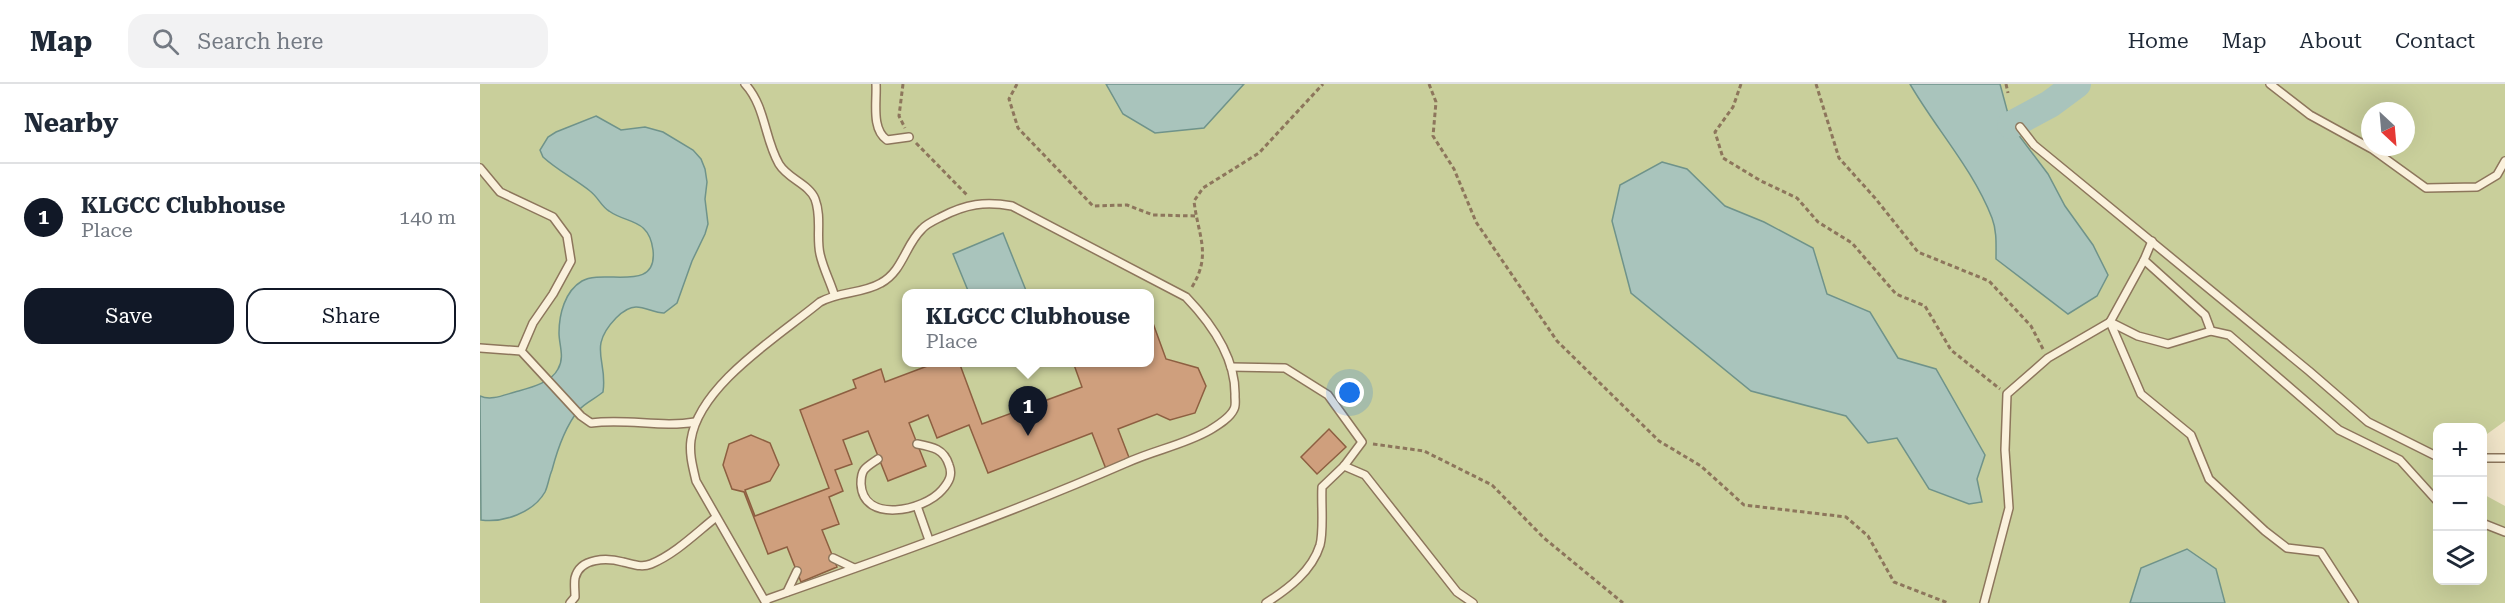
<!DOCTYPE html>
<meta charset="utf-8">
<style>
body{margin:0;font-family:"Roboto Serif",serif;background:#f2f2f3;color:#1f2937}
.controls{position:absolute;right:18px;bottom:18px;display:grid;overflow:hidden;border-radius:12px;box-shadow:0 6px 24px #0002}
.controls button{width:54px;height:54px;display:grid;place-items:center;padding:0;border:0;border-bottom:2px solid #e0e1e3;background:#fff;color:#1f2937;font:30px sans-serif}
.compass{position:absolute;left:1881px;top:18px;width:54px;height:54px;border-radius:50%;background:#fff;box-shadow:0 6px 24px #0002;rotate:154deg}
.you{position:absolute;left:870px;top:309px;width:21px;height:21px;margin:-15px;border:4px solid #fff;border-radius:50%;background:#1a73e8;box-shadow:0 0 0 9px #1a73e833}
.badge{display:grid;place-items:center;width:39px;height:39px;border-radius:50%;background:#111827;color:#fff;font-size:20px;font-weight:700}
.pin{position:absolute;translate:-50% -50px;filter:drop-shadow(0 2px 3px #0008)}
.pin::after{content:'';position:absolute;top:32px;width:21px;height:18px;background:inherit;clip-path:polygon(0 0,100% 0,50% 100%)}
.popup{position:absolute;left:422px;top:205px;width:252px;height:78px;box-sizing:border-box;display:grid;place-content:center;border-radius:12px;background:#fff;filter:drop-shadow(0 2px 4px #0005);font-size:20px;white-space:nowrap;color:#747a83}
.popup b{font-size:22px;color:#1f2937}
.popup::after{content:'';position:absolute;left:50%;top:100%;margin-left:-12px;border:12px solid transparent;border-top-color:#fff}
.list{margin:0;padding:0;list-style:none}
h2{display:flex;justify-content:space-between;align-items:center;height:78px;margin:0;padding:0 24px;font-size:26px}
h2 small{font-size:20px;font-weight:400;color:#747a83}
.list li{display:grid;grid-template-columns:39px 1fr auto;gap:18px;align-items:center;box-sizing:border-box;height:108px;padding:0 24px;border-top:2px solid #e0e1e3}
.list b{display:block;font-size:22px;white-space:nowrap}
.list p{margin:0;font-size:20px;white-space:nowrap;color:#747a83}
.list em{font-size:20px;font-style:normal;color:#747a83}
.actions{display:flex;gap:12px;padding:18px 24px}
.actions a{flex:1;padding:14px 0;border:2px solid #111827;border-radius:18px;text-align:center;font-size:21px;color:#111827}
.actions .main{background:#111827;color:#fff}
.icon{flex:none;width:33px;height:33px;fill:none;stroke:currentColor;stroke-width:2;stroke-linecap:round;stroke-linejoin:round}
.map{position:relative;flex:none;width:2025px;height:519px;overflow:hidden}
header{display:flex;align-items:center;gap:36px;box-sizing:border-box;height:84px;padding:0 30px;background:#fff;border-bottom:2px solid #e0e1e3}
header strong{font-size:28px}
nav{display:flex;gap:33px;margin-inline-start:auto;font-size:21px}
.search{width:420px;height:54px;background:#f2f2f3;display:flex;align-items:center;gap:15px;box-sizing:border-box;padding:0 21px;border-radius:18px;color:#747a83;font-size:22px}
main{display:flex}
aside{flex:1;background:#fff}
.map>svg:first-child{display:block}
.green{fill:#c9cf9b;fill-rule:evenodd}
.water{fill:#a9c4bc;stroke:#6f938a;stroke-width:1.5}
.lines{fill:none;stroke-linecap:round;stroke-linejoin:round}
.river{stroke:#a9c4bc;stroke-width:28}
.building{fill:#cf9f7d;stroke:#8d5f41;stroke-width:1.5}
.lane-casing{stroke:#8d765c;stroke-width:10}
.path{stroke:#8d765c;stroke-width:3;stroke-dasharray:4.5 3;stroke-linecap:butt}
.lane{stroke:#faf1dc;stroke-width:7}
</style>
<header>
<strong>Map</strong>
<div class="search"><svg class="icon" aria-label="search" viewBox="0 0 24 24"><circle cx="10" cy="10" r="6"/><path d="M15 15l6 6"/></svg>Search here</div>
<nav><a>Home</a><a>Map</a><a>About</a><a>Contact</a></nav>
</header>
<main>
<aside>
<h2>Nearby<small></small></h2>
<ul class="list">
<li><span class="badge">1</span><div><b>KLGCC Clubhouse</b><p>Place</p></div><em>140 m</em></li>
</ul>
<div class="actions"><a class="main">Save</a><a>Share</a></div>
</aside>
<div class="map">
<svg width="2025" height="519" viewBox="0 0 2025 519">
<rect width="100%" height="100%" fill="#f0e4c8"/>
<path class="green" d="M0,0h2025v337l-22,16 -1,-9h-44v152h44l1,-86 22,12v97h-2025zM1890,27h36v36h-36zM426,210h244v68h-244z"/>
<g class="water">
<polygon points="626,0 764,0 724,44 675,49 643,30"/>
<path d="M1430,0h90l11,41 37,49 17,32 28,39 15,30 -11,21 -29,18 -72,-55c0,-14 1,-28 -4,-41 -19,-49 -56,-89 -82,-134z"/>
<path d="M116,32l25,14 24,-3 18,5 30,18 8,9 4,10 2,13 -2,17 3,25 -3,10 -13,27 -15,42 -13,10c-10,0 -18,-6 -28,-6 -7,0 -15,6 -20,11 -29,30 -8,42 -13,74 -8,7 -19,11 -25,19 -13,16 -21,40 -26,59 -3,7 -4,16 -7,22 -12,21 -42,31 -64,28l-1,-124c11,5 24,-1 35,-4 14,-4 36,-9 43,-23 7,-12 1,-24 1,-36 0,-19 6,-42 23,-52 22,-13 76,13 71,-31 -4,-32 -26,-26 -44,-39 -8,-5 -11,-14 -19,-20 -15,-12 -33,-21 -47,-34l-3,-7 8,-13 8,-5z"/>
<polygon points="1182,78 1207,85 1245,122 1284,138 1333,164 1347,210 1390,228 1418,274 1456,285 1505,371 1497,395 1502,418 1489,420 1449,405 1417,354 1388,359 1366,332 1271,307 1151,209 1132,137 1140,101"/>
<polygon points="523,149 547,209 489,209 473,170"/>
<polygon points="1707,465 1736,485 1745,519 1650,519 1661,484"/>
</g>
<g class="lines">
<polyline class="river" points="1531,41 1570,20 1597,0"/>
</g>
<g class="building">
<polygon points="670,231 686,275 718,284 726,302 715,329 690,336 677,330 638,345 650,376 626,385 612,349 508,389 489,341 457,354 448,331 429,339 446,382 408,397 388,347 363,356 372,380 355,386 363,407 349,413 359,440 342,446 357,483 321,498 307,463 288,470 264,408 252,405 243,381 249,360 271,351 290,359 299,381 290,397 265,406 275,432 349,404 320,326 376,304 373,296 401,285 405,298 458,278 479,278 502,340 602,303 593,278 670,278"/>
<polygon points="849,345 866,363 837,390 821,373"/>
</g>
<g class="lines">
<defs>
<g id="lane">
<path d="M265,0c21,23 19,54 34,80 9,15 30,20 36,35 7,18 1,38 5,55 3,14 10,27 14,40"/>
<path d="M396,0c1,18 -5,45 11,56l22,-3"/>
<polyline points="1790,0 1830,31 1892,65 1946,104 1997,103 2017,91 2025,77"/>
<polyline points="1540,43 1554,61 1829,287 1888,338 1958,373"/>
<polyline points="0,84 20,108 73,133 87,152 91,177 73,210 53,239 41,267"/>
<polyline points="1664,176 1725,231 1731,247 1749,251 1859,346 1920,376 1958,418"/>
<polyline points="1630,238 1661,310 1711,351 1729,395 1785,447 1807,464 1841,468 1874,519"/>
<polyline points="1630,238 1658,252 1688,260 1731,247"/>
<path d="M0,264l41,3 60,65 10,7c36,-5 70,5 104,-1"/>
<path d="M751,283l54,1 43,27 34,47 -18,24 -22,21c-1,17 2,43 -2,58 -8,26 -32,44 -54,58"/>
<polyline points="2002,374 2025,374"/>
<path d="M398,375c-4,3 -11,7 -14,11 -3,4 -3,9 -3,14 2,40 63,27 81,6 7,-8 11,-15 7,-25 -5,-16 -16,-18 -32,-21"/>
<polyline points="864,382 885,391 977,508 993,519"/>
<polyline points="437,422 449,456"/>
<polyline points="2002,439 2025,448"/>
<polyline points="353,474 374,484"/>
<polyline points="307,508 317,487"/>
<path d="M285,516c120,-42 244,-86 361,-137 28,-13 58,-18 84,-33 8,-5 20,-12 24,-21 2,-3 1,-9 1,-13 1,-38 -24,-73 -49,-99l-174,-91c-27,-5 -46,-2 -71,11 -6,3 -15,7 -19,12 -17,16 -19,42 -41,54 -19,11 -41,8 -61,19 -41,34 -121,83 -129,138 -2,14 2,28 5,41l70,122"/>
<path d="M90,519l5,-6c0,-6 -1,-14 0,-19 5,-21 33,-20 48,-16 10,2 18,6 28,2 24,-10 44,-30 64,-46"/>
<polyline points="1504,519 1529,424 1525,366 1527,310 1568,274 1630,238 1664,176 1672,157"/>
</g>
</defs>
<use href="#lane" class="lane-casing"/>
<g class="path">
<polyline points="423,0 419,32 425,44"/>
<polyline points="537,0 529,15 538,44 613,122 647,121 673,131 716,132"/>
<polyline points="949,0 956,18 953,52 974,85 996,138 1077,257 1179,357 1221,382 1264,421 1366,433 1388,452 1414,498 1468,519"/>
<polyline points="1261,0 1253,23 1235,48 1243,74 1281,97 1317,114 1338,138 1372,159 1416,210 1445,222 1471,266 1520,305"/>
<polyline points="1336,0 1359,74 1395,114 1438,168 1509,197 1551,242 1563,265"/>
<polyline points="1526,0 1528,9"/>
<polyline points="436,59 488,112"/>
<path d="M712,203c20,-33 6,-51 2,-86l9,-13 56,-35 64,-69"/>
<polyline points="893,360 944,367 1012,401 1064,454 1143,519"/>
</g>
<use href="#lane" class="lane"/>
</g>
</svg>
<div class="controls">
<button>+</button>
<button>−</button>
<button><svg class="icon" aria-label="layers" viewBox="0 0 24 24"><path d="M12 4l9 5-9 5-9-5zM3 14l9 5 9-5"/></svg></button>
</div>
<svg class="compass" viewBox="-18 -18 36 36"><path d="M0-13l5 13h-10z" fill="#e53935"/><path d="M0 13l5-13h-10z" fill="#747a83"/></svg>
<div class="you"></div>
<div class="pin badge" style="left:548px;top:352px">1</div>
<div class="popup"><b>KLGCC Clubhouse</b>Place</div>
</div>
</main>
